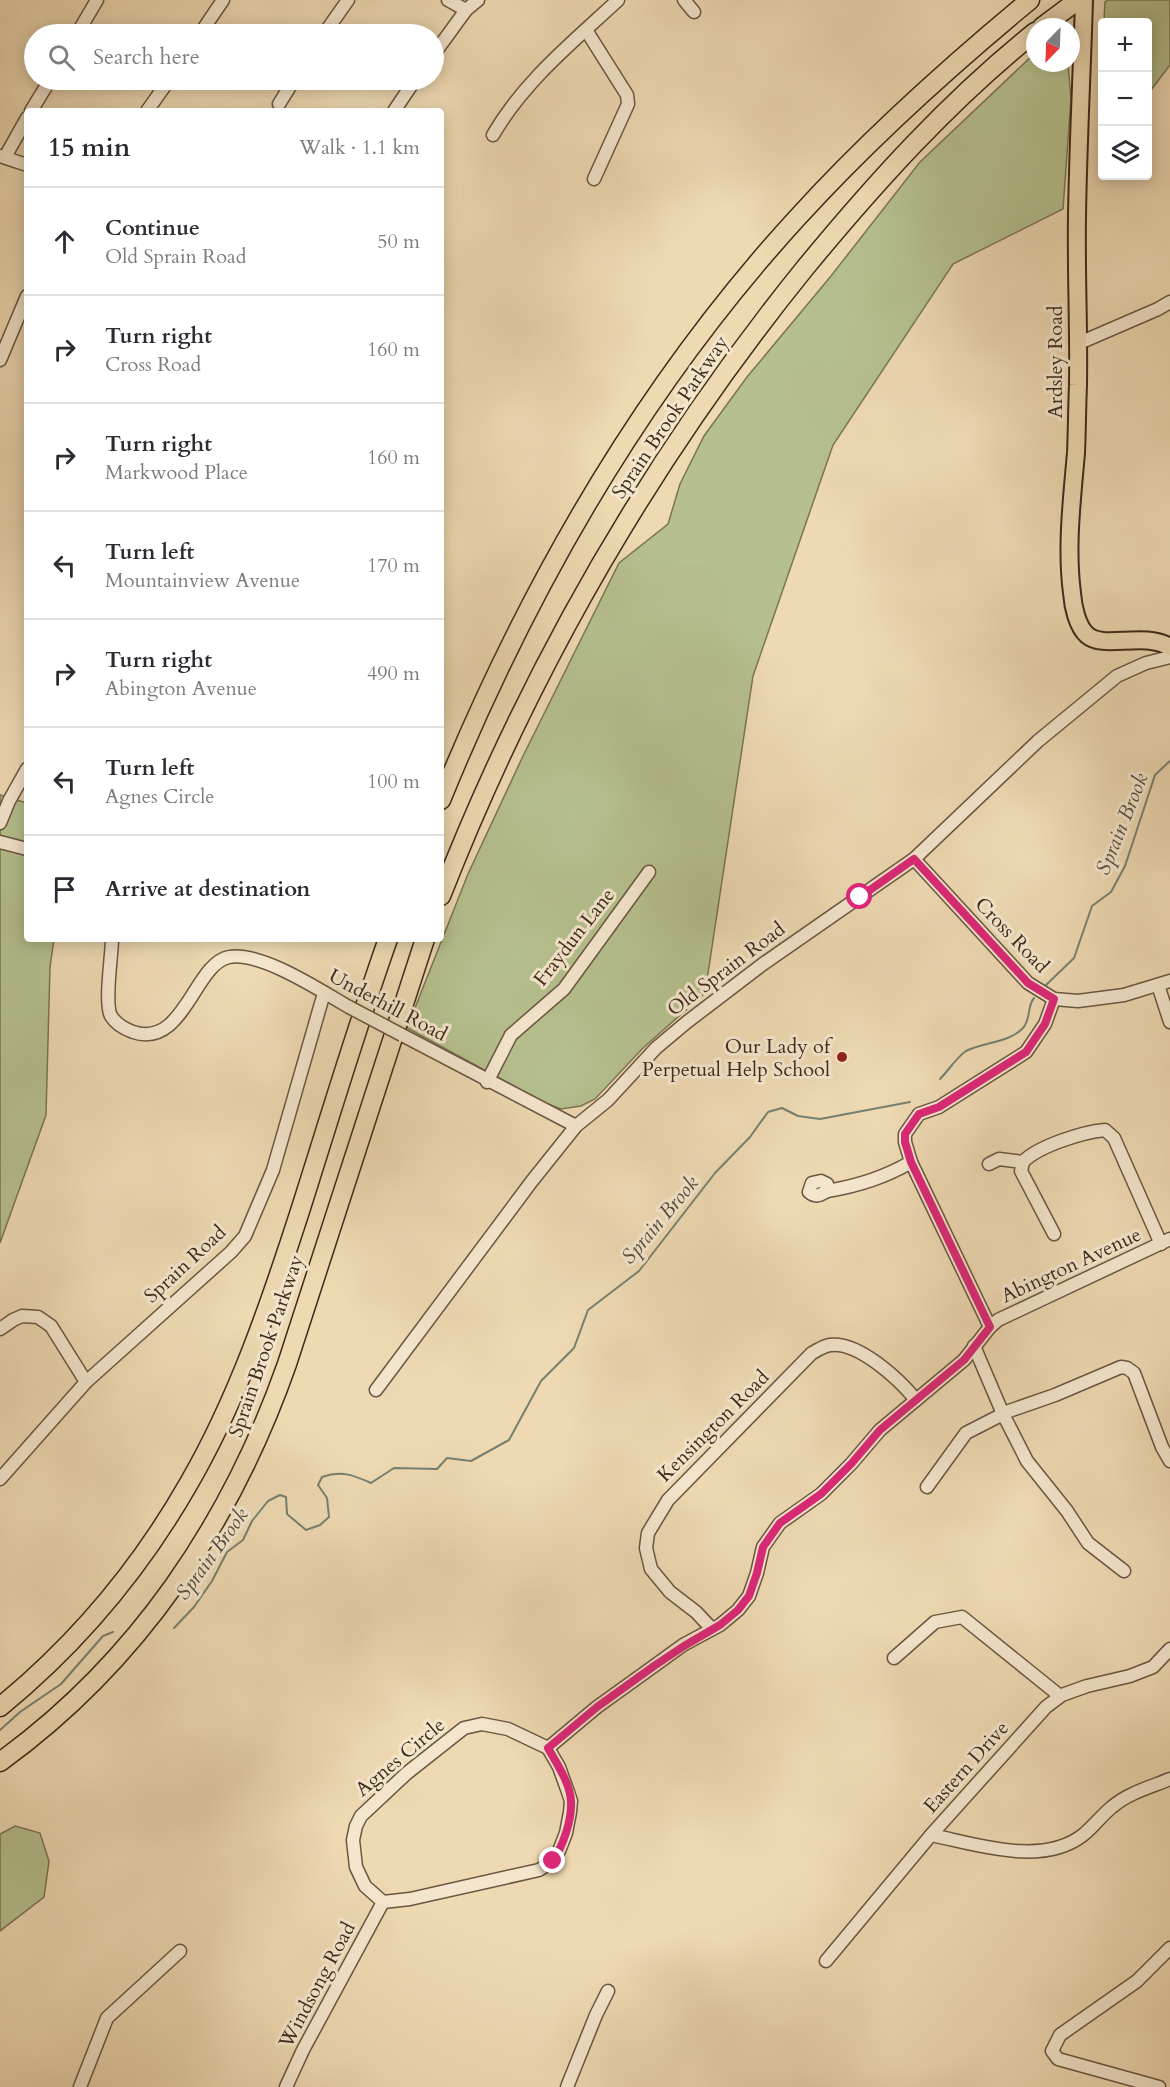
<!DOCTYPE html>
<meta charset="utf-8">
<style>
body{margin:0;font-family:Cardo,serif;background:#f7f7f7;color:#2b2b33}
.controls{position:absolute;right:18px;top:18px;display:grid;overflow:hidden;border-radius:6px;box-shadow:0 3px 15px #0003}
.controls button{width:54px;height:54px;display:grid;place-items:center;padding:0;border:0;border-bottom:2px solid #e1e1e2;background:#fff;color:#2b2b33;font:30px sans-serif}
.compass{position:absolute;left:1026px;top:18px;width:54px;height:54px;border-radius:50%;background:#fff;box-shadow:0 3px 15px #0003;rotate:203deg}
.stop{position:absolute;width:18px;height:18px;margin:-14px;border:4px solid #db2777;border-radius:50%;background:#fff}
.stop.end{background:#db2777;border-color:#fff;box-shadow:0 2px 6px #0008}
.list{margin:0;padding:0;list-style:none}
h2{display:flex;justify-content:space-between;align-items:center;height:78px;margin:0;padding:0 24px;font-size:26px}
h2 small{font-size:20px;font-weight:400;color:#7c7c81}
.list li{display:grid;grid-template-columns:39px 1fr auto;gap:18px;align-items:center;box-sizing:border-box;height:108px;padding:0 24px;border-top:2px solid #e1e1e2}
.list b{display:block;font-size:22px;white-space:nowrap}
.list p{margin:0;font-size:20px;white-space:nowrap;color:#7c7c81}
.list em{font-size:20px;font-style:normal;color:#7c7c81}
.icon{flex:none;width:33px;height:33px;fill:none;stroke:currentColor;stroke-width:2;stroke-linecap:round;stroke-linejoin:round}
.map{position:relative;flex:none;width:1170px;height:2087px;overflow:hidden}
.search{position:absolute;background:#fff;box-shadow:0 3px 15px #0003;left:24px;top:24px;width:420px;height:66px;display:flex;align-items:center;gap:15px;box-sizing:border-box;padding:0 21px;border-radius:33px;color:#7c7c81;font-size:22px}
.panel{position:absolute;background:#fff;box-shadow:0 3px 15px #0003;left:24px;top:108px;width:420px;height:834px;border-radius:6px}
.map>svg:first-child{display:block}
.green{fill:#b5c08e;stroke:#7a7554;stroke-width:1.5}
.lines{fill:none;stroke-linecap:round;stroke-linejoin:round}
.stream{stroke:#758070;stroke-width:2}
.minor-casing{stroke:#6a5640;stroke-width:15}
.major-casing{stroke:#3e2a1a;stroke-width:20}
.highway-casing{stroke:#3e2a1a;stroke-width:21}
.minor{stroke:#f4e6cd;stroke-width:12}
.major{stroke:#eed9b2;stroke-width:16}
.highway{stroke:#eed9b2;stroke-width:18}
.minor-bridge-casing{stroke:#6a5640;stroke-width:15;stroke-linecap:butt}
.minor-bridge{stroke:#f4e6cd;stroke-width:12}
.route{stroke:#db2777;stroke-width:8}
.poi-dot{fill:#8f2418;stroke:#f4e6cd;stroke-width:2}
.labels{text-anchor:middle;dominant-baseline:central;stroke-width:6;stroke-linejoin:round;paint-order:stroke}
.street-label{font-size:20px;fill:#3e2a1a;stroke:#f4e6cd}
.poi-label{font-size:20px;fill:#3e2a1a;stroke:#f4e6cd;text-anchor:end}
.water-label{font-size:21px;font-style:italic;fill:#554e3e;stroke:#f4e6cd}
</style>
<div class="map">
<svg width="1170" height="2087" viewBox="0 0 1170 2087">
<rect width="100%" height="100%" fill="#eed9b2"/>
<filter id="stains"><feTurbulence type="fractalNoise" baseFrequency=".00333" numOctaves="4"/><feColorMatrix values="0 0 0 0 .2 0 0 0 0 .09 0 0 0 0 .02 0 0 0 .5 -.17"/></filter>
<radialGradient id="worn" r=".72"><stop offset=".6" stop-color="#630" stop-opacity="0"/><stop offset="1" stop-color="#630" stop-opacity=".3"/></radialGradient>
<g class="green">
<polygon points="1108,0 1170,0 1170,65 1148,94 1148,22 1104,22 1105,2"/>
<polygon points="1035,53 1035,63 1068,63 1071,99 1063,209 953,264 833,445 753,676 705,993 643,1048 595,1099 581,1106 561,1109 545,1103 407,1028 468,874 523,756 619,563 668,524 680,484 704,436 747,377 831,276 920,162"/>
<polygon points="0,795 27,803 27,939 54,939 50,967 46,1115 0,1243"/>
<polygon points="15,1826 40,1833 49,1861 44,1897 0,1931 0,1834"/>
</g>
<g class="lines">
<g class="stream">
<polyline points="1045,986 1074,958 1092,906 1111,892 1125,866 1155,775 1170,761"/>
<path d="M940,1079c8,-8 17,-22 26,-28 17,-9 43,-8 57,-23 8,-9 4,-22 11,-30"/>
<path d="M174,1628l20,-21 18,-26 15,-29 16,-12 9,-19 16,-20 12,-6 6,2 1,17 19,16 14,-5 9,-8 -2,-19 -9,-13 4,-8c19,-7 31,-2 49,6l23,-15 43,1 10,-11 24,3 38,-21 32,-59 33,-33 14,-38 51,-39 76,-98 35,-36 18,-25 14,-4 16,8 22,3 90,-17"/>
<polyline points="0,1730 20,1712 61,1684 103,1636 113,1632"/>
</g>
<defs>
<g id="minor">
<polyline points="448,0 466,10"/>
<polyline points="684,0 694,12"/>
<polyline points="586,30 627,95 628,104 594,179"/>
<polyline points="77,34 97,0"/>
<polyline points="200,34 223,0"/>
<polyline points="324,34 348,0"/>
<polyline points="434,54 466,10 478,0"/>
<polyline points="279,104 294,80"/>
<polyline points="31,111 50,80"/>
<polyline points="147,111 169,80"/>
<polyline points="394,111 415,80"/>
<path d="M493,135c31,-54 80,-93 125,-135"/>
<polyline points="0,156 27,165"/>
<polyline points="5,157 27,118"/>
<polyline points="1077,344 1158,309 1170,302"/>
<polyline points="0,360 27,296"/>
<polyline points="0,823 9,801 27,769"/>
<polyline points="0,842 27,849"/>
<polyline points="914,859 1028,983 1054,999 1078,1001 1124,995 1170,981"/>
<path d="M112,939c0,16 -8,64 -1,77 5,8 14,13 22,16 51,17 61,-68 96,-75 32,-6 92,34 120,50"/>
<polyline points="1158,985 1170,1022"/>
<polyline points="402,1035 576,1126"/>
<polyline points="487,1082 511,1035 564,989 649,872"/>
<path d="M1023,1162c15,-16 60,-30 82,-32l9,8 47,106"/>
<polyline points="1023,1162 1021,1171 1054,1234"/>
<polyline points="989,1164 999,1159 1023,1162"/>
<path d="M821,1181l6,3v7c-7,4 -11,7 -18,1l3,-9z"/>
<path d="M827,1191c31,-5 57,-13 84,-29"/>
<polyline points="990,1327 911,1162 905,1142 905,1134 919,1114 939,1107 1026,1052 1045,1024 1054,999"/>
<polyline points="0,1329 13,1320 22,1316 38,1317 51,1326 86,1382"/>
<polyline points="974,1346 1003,1414 1027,1461 1067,1511 1088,1543 1124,1571"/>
<polyline points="376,1390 532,1181 576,1126 608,1100 656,1048 687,1022 763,964 914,859 1038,741 1117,676 1146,663 1170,657"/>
<polyline points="0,1479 86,1382 231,1252 245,1236 273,1170 324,993"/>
<polyline points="927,1487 966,1433 1009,1411 1055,1395 1121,1367 1127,1368 1134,1373 1162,1447 1170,1461"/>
<path d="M712,1629l-16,-17 -26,-20 -19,-23 -5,-21 2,-15 20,-33 144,-147c6,-3 11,-7 18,-8 28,-4 69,34 86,55"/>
<polyline points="894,1658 935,1622 962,1617 1060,1696"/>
<polygon points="482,1724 508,1729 548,1748 559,1767 568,1792 571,1801 570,1812 566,1833 559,1851 553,1861 539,1870 410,1899 383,1902 365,1886 356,1867 353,1840 356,1826 361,1816 407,1773 464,1728"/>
<polyline points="548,1748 597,1707 654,1666 683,1645 720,1625 738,1610 749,1596 757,1573 763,1547 780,1523 821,1494 851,1464 880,1430 964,1360 990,1327 998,1320 1170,1239"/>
<path d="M931,1835c45,9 111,32 152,0 10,-8 19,-20 29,-28 16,-14 39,-20 58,-28"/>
<polyline points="826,1961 931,1835 1046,1707 1062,1695 1087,1686 1130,1676 1153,1667 1170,1649"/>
<polyline points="80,2087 107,2018 180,1951"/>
<polyline points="286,2087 303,2050 383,1902"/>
<polyline points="567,2087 596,2015 608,1991"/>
<polyline points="1159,2087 1058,2059 1052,2051 1060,2035 1137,1981 1170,1948"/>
</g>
<path id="major" d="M1084,0c-2,72 -6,145 -7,217 -1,56 2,112 1,168 -1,23 -1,45 -2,68 -4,46 -10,94 -4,140 1,13 5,33 15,42 17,15 56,-4 83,12"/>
<g id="highway">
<polyline points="1042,27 1078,0"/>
<path d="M441,800c87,-213 201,-413 357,-583 71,-78 151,-150 232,-217"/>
<path d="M441,896c89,-227 211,-439 364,-628 70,-85 144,-167 230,-236"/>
<path d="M0,1707c77,-63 140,-138 189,-224 49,-85 81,-179 111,-272 29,-91 56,-182 88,-272"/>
<path d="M0,1762c138,-100 231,-239 287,-398l138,-425"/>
</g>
</defs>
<use href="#minor" class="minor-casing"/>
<use href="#major" class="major-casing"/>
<use href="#highway" class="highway-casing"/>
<use href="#minor" class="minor"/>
<use href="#major" class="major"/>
<use href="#highway" class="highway"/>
<defs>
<polyline id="minor-bridge" points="349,1007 402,1035"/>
</defs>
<use href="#minor-bridge" class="minor-bridge-casing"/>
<use href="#minor-bridge" class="minor-bridge"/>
</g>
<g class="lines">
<path class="route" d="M553,1861c10,-16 19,-40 18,-60 -1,-18 -14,-37 -23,-53l49,-41 57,-41 30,-20 36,-21 18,-15 11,-14 8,-23 6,-26 17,-24 41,-29 30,-30 29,-34 84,-70 26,-33 -79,-165 -6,-20v-8l14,-20 20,-7 87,-55 19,-28 9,-25 -26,-16 -114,-124 -54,38"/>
</g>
<circle class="poi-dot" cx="842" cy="1057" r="6"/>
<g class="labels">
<g class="street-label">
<text transform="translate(1055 362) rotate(-90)">Ardsley Road</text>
<text transform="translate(670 417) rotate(-56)">Sprain Brook Parkway</text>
<text transform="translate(1012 935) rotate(46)">Cross Road</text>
<text transform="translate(574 937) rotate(-52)">Fraydun Lane</text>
<text transform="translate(726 969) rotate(-37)">Old Sprain Road</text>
<text transform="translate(388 1005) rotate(28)">Underhill Road</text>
<text transform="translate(185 1264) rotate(-43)">Sprain Road</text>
<text transform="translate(1071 1265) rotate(-25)">Abington Avenue</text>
<text transform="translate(266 1346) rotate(-71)">Sprain Brook Parkway</text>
<text transform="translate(713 1426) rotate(-45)">Kensington Road</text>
<text transform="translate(400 1757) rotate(-40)">Agnes Circle</text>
<text transform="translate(966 1767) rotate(-48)">Eastern Drive</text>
<text transform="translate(317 1985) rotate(-62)">Windsong Road</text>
</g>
<g class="poi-label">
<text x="830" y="1046">Our Lady of<tspan x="830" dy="23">Perpetual Help School</tspan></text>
</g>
<g class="water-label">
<text transform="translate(1122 824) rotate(-68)">Sprain Brook</text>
<text transform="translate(660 1220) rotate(-50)">Sprain Brook</text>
<text transform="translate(212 1554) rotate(-54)">Sprain Brook</text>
</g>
</g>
<rect width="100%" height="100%" filter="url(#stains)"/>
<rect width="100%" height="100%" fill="url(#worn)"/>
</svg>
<div class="controls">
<button>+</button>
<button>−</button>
<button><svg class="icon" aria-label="layers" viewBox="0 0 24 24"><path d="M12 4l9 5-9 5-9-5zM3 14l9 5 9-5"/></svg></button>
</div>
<svg class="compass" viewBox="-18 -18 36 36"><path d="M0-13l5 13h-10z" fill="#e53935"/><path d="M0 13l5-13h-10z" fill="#7c7c81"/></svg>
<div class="stop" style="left:860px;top:897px"></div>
<div class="stop end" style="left:553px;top:1861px"></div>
<div class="search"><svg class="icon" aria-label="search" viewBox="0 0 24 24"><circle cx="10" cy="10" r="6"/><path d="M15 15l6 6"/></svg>Search here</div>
<section class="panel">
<h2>15 min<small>Walk · 1.1 km</small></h2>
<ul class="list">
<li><svg class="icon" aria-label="ahead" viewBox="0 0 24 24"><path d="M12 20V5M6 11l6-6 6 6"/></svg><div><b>Continue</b><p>Old Sprain Road</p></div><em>50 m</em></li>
<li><svg class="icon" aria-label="right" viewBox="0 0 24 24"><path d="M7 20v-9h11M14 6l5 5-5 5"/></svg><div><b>Turn right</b><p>Cross Road</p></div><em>160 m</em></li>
<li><svg class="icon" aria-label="right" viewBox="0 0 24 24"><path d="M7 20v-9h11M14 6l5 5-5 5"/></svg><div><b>Turn right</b><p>Markwood Place</p></div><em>160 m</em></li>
<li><svg class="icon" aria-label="left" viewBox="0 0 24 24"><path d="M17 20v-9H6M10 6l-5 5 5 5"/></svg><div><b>Turn left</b><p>Mountainview Avenue</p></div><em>170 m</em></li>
<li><svg class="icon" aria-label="right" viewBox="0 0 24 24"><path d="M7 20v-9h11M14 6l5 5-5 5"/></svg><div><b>Turn right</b><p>Abington Avenue</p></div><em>490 m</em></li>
<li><svg class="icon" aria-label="left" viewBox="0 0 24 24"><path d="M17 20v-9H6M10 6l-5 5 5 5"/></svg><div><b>Turn left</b><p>Agnes Circle</p></div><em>100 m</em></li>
<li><svg class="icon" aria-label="arrive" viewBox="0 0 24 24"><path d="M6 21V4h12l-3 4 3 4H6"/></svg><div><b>Arrive at destination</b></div></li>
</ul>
</section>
</div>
